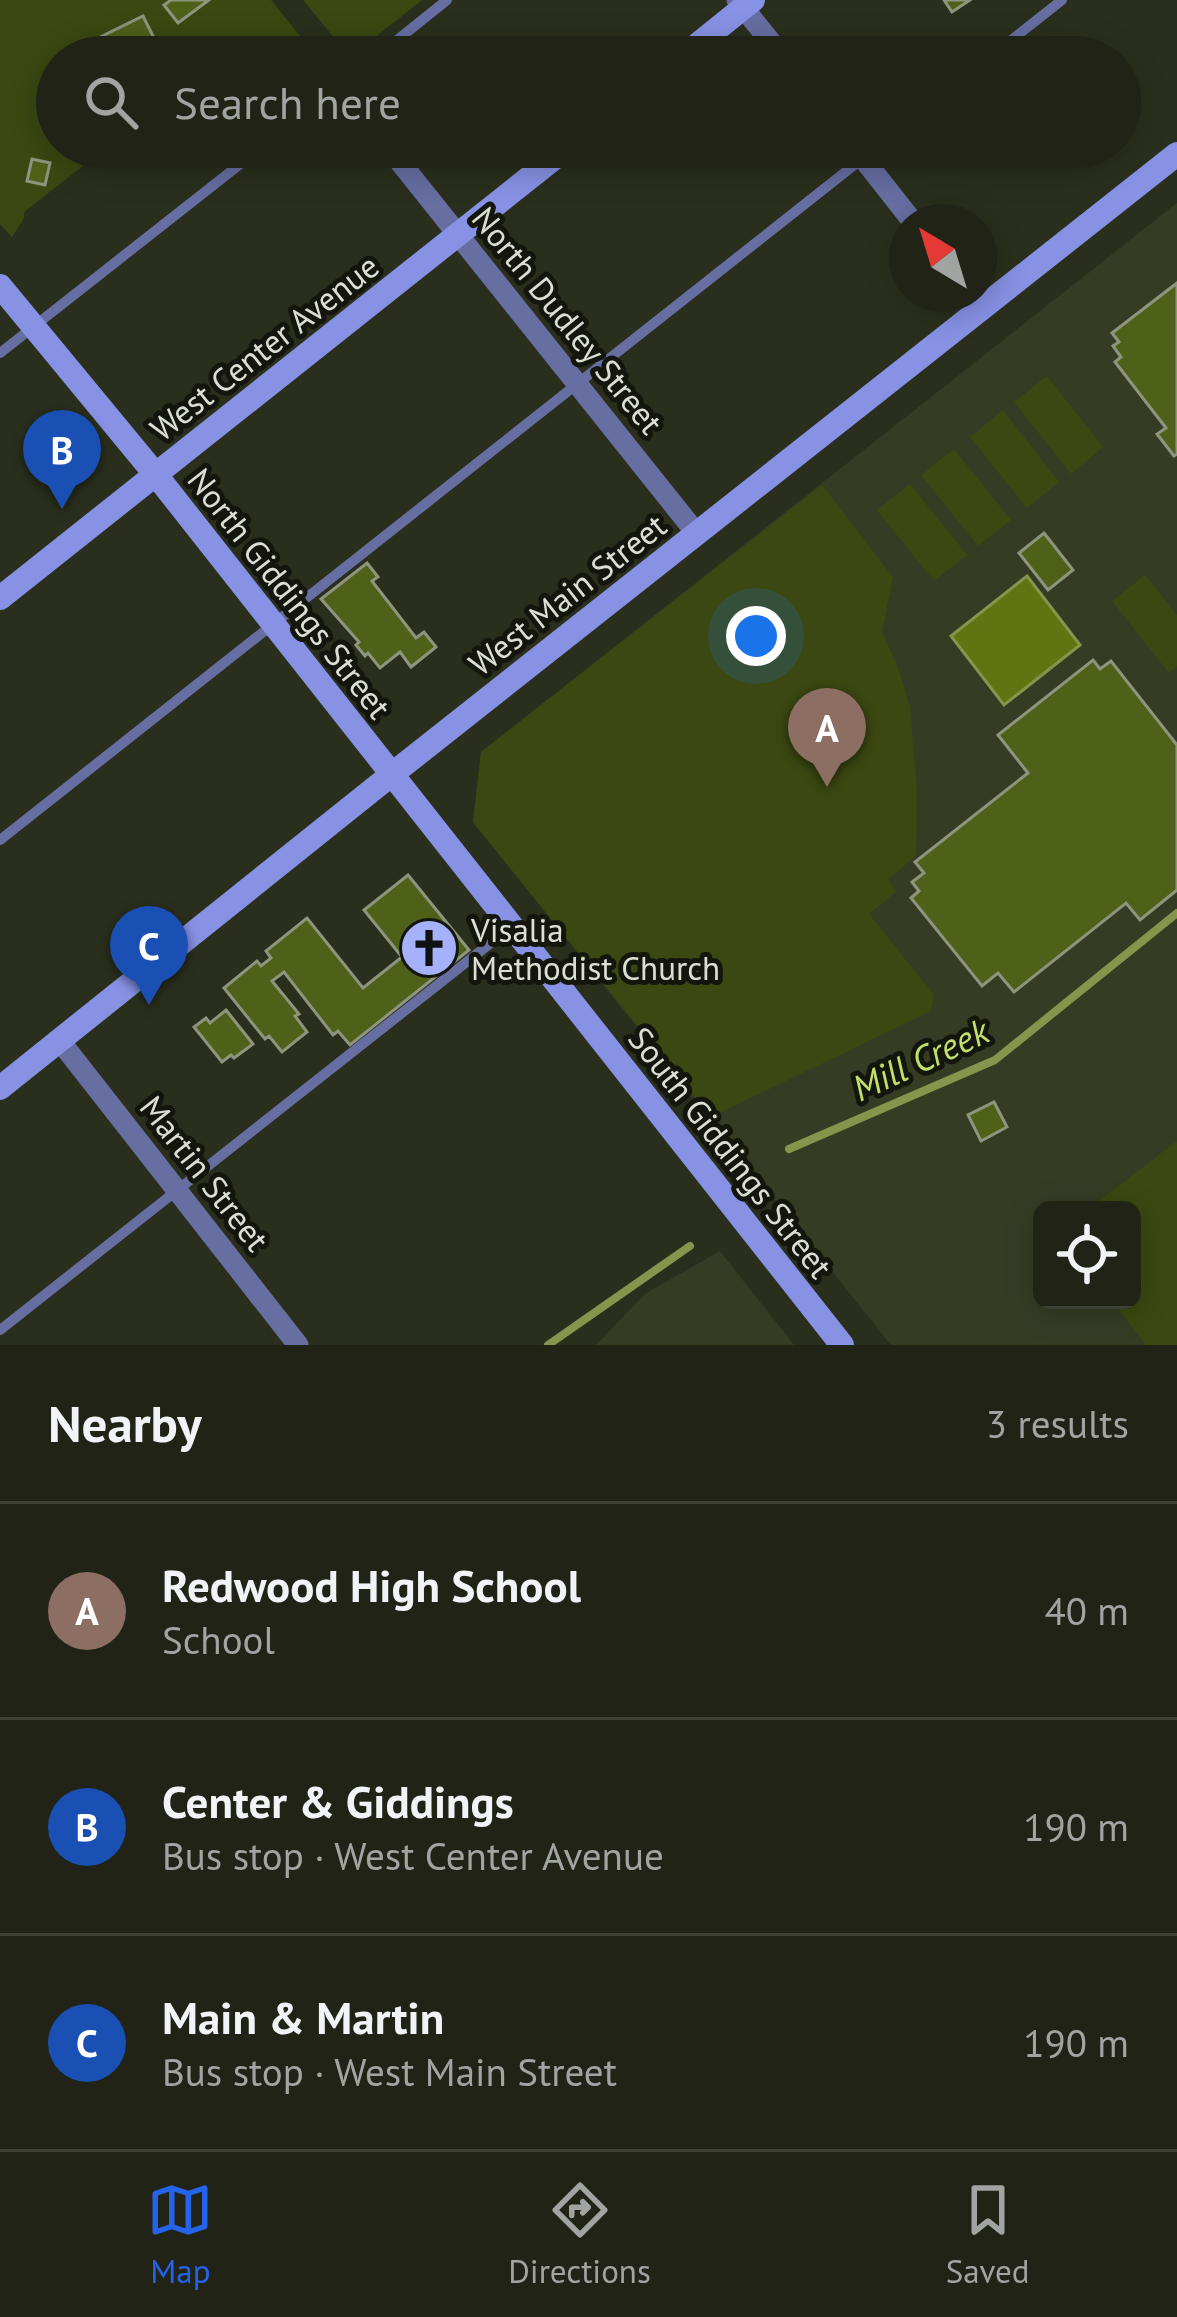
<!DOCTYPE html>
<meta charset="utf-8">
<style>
body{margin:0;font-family:"PT Sans",sans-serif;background:#282b1f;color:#f1f3f6}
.controls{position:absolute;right:36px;bottom:36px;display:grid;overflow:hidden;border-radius:18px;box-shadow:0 6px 30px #0003}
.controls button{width:108px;height:108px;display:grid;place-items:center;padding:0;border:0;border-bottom:3px solid #3d4035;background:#202316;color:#f1f3f6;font:60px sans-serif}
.compass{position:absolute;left:889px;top:204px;width:108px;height:108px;border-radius:50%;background:#202316;box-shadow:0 6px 30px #0003;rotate:322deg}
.you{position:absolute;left:756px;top:636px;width:42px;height:42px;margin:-30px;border:9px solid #fff;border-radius:50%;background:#1a73e8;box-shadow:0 0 0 18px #1a73e833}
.badge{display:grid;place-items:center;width:78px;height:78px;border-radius:50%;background:#2563eb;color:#fff;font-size:39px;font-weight:700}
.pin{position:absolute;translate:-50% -99px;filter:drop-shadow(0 3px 6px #0008)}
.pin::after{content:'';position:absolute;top:63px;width:42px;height:36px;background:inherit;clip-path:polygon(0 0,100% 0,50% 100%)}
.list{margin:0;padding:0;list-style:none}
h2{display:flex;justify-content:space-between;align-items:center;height:156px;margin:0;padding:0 48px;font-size:51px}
h2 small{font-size:39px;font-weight:400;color:#a2a4a1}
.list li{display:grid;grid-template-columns:78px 1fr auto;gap:36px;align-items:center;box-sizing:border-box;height:216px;padding:0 48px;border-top:3px solid #3d4035}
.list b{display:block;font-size:45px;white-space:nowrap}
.list p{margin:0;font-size:39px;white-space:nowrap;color:#a2a4a1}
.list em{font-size:39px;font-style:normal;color:#a2a4a1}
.icon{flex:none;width:66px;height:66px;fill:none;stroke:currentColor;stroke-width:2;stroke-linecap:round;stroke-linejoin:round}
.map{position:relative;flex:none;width:1177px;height:1345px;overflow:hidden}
.search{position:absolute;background:#202316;box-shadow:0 6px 30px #0003;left:36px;right:36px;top:36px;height:132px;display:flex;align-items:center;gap:30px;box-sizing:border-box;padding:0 42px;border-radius:66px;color:#a2a4a1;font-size:45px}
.sheet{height:804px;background:#202316}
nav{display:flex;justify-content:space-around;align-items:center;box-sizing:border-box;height:168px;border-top:3px solid #3d4035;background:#202316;font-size:33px;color:#a2a4a1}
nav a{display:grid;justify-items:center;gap:6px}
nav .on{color:#2563eb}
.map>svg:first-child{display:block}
.built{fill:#363c24;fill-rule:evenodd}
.green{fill:#3b4811}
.water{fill:#607511;stroke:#85954c;stroke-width:3}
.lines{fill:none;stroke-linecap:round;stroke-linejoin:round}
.stream{stroke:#85954c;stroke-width:8}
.building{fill:#4f6019;stroke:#8e957f;stroke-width:3}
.lane{stroke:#666ea2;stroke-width:10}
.street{stroke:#666ea2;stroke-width:21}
.secondary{stroke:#8792e5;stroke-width:24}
.labels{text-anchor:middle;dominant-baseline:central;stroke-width:10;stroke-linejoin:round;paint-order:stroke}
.street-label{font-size:33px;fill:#dce0d4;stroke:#14160e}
.poi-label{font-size:33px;fill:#dce0d4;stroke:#14160e;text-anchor:start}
.water-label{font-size:36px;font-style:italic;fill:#c2e069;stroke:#14160e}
</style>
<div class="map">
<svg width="1177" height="1345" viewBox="0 0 1177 1345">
<rect width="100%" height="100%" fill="#2a2f1d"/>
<g class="built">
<path d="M1177,203v1142h-286l-418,-523 8,-70zM1042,1210h90v90h-90z"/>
<polygon points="720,1251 794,1345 596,1345 645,1294"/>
</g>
<g class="green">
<polygon points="0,0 271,0 309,47 296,57 57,57 57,147 117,147 93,158 24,212 24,218 12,237 0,224"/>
<polygon points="303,0 422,0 350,57"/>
<polygon points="1047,376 1103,447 1071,474 1014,402"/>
<polygon points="1003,410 1059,482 1027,508 970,437"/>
<polygon points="954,449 1011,520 978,546 921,475"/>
<polygon points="910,484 967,555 934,581 877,510"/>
<polygon points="822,485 893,577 882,632 897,665 910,707 917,790 916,856 888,879 896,892 869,914 934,995 931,1011 711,1117 473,822 481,752"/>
<polygon points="1145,575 1177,615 1177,666 1169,673 1112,601"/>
<polygon points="1177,1141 1177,1345 1146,1345 1111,1300 1132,1300 1132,1210 1087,1210"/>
</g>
<polygon class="water" points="1027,576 1080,645 1004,705 951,636"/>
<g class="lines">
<g class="stream">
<polyline points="789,1149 995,1060 1177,913"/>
<polyline points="548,1345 690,1246"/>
</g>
</g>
<g class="building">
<polygon points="171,0 209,0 178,23 164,5"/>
<polygon points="944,0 970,0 952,12"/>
<polygon points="143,16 158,46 135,57 74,57 72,51"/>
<polygon points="32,159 50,163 45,185 27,181"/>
<polygon points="1177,283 1177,454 1174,456 1157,434 1166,428 1115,362 1121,357 1113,346 1119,342 1112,333"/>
<polygon points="1044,533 1073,570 1048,590 1019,553"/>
<polygon points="367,563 378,577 372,581 416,638 424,632 436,647 411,667 400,652 380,668 368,653 365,656 356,645 359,642 321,599"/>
<polygon points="1093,660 1100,669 1111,661 1177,745 1177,890 1140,920 1126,903 1014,992 998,973 982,986 911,898 919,891 912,882 924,873 915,862 1028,773 998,735"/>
<polygon points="408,875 469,950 350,1045 338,1031 333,1035 284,972 272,981 299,1014 295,1016 307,1032 282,1052 269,1036 265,1039 224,988 257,961 261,966 271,958 266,951 307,918 363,988 402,957 364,910"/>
<polygon points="226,1010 253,1044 234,1058 231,1055 222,1062 194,1027 206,1018 210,1023"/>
<polygon points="994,1102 1007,1127 981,1141 968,1115"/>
</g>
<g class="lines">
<g class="lane">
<polyline points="376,57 447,0"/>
<polyline points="990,57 1062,0"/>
<polyline points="0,353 262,147"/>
<polyline points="0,840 877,147"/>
<polyline points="0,1330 511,927"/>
</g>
<g class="street">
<polyline points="737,0 783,57"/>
<polyline points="388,147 697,534"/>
<polyline points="854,147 913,222"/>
<polyline points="60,1041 298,1345"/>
</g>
<g class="secondary">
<polyline points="682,57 753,0"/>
<polyline points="0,286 156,475 842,1345"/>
<polyline points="0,598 568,147"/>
<polyline points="0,1088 391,775 1177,154"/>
</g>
</g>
<defs>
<symbol id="church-disc" viewBox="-11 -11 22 22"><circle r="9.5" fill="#a6b1fc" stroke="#14160e"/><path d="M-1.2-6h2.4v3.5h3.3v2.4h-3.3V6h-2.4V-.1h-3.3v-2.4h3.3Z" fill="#111"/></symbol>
</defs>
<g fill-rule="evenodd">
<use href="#church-disc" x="396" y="915" width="66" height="66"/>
</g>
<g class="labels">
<g class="street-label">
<text transform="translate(568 320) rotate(51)">North Dudley Street</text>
<text transform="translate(264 347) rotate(-38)">West Center Avenue</text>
<text transform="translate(290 593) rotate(52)">North Giddings Street</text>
<text transform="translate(567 594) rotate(-38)">West Main Street</text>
<text transform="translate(731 1152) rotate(52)">South Giddings Street</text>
<text transform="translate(205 1173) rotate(52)">Martin Street</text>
</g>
<g class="poi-label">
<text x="471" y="929">Visalia<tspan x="471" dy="38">Methodist Church</tspan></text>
</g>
<g class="water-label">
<text transform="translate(920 1059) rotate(-25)">Mill Creek</text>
</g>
</g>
</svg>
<div class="controls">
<button><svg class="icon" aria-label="locate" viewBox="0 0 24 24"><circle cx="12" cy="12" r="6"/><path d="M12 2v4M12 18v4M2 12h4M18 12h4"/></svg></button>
</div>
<svg class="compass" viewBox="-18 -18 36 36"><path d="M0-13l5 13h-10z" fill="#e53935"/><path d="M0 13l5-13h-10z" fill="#a2a4a1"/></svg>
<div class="you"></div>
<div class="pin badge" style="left:827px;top:787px;background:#8d6e63">A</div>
<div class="pin badge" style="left:62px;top:509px;background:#1a4fb4">B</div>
<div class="pin badge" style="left:149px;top:1005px;background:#1a4fb4">C</div>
<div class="search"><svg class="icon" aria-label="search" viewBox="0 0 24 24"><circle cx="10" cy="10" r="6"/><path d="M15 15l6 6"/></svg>Search here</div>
</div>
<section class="sheet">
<h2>Nearby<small>3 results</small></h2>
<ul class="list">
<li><span class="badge" style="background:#8d6e63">A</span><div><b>Redwood High School</b><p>School</p></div><em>40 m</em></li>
<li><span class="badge" style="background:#1a4fb4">B</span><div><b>Center &amp; Giddings</b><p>Bus stop · West Center Avenue</p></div><em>190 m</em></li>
<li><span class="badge" style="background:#1a4fb4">C</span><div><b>Main &amp; Martin</b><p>Bus stop · West Main Street</p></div><em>190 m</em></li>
</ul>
</section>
<nav>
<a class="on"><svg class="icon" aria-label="map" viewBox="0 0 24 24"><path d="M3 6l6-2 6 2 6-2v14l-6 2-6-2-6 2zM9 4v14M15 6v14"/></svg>Map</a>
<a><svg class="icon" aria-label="directions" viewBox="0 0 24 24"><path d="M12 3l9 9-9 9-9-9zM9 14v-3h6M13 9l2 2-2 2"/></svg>Directions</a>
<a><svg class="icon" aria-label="saved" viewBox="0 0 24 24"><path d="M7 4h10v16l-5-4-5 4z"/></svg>Saved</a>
</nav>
